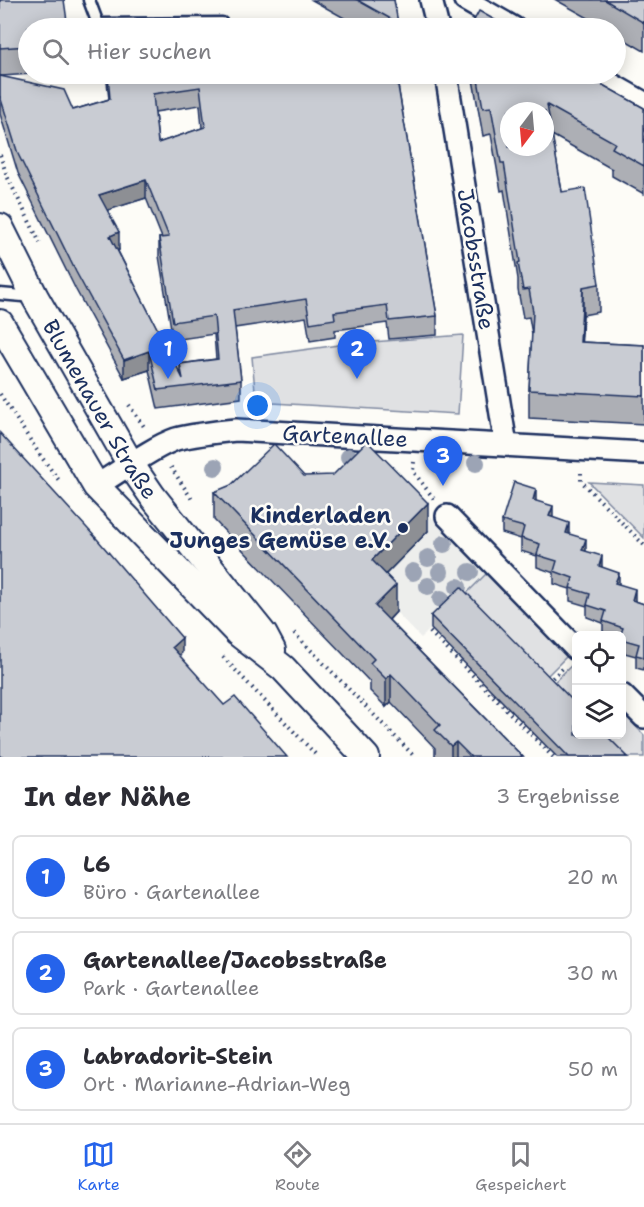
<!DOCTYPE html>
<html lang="de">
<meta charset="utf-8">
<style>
body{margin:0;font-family:"Shantell Sans",sans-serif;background:#f7f7f7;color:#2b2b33}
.controls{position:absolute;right:18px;bottom:18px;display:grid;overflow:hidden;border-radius:9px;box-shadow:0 3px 15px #0003}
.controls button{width:54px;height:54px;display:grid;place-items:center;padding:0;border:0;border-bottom:2px solid #e1e1e2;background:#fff;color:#2b2b33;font:30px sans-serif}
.compass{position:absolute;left:500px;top:102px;width:54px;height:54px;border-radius:50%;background:#fff;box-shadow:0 3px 15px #0003;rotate:196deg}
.you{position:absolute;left:258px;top:406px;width:21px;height:21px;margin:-15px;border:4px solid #fff;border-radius:50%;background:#1a73e8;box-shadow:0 0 0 9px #1a73e833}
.badge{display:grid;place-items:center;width:39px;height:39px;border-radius:50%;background:#2563eb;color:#fff;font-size:20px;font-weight:700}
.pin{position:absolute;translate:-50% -50px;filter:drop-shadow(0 2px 3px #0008)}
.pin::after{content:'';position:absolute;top:32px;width:21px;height:18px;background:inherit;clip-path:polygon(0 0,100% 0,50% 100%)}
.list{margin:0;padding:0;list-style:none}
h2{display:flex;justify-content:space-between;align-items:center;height:78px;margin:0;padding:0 24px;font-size:26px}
h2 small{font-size:20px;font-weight:400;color:#7c7c81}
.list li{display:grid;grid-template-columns:39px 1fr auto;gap:18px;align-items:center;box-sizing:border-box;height:84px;margin:0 12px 12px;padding:0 12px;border:2px solid #e1e1e2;border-radius:9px}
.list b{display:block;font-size:22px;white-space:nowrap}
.list p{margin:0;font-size:20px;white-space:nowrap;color:#7c7c81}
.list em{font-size:20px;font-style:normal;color:#7c7c81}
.icon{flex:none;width:33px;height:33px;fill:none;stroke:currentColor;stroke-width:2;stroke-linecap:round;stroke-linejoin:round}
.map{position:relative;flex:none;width:644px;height:757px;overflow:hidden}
.search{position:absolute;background:#fff;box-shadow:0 3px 15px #0003;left:18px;right:18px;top:18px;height:66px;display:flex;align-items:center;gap:15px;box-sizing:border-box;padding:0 21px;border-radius:33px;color:#7c7c81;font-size:22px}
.sheet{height:366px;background:#fff}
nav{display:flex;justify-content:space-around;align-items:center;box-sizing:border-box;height:84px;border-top:2px solid #e1e1e2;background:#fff;font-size:16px;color:#7c7c81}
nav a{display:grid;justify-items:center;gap:3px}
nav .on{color:#2563eb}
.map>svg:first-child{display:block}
.built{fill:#edeeec}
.green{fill:#e0e1e3;stroke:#7e88a0;stroke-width:1.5}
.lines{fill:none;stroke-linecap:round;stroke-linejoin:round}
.service-casing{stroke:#1b2f5e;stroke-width:15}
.minor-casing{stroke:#1b2f5e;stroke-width:26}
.tertiary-casing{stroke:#1b2f5e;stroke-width:30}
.path{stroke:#1b2f5e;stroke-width:4;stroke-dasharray:1.5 4.5;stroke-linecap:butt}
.service{stroke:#fdfcf7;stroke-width:10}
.minor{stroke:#fdfcf7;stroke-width:21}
.tertiary{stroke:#fdfcf7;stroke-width:26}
.tree{fill:#9ca4b5}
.wall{fill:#adafb5;stroke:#1b2f5e;stroke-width:1.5;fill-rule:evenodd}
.shaded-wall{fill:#8d8f94;stroke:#1b2f5e;stroke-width:1.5}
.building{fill:#c9ccd3;stroke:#1b2f5e;stroke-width:1.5;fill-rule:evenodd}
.poi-dot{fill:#1b2f5e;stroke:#fdfcf7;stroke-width:2}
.labels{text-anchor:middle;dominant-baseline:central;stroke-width:5;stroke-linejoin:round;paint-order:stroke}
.street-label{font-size:22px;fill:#1b2f5e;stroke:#fdfcf7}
.poi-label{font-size:22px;font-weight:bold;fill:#1b2f5e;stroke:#fdfcf7;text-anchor:end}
</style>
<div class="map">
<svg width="644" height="757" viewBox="0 0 644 757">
<rect width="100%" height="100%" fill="#fdfcf7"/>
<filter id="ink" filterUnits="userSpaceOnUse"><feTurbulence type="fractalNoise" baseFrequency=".0167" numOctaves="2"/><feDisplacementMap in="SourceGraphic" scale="12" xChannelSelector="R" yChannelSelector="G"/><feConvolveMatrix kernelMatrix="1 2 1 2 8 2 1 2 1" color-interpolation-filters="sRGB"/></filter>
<g filter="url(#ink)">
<polygon class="built" points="388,472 486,574 421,638 367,582"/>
<g class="green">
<polygon points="463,335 458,414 256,402 252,357 346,344"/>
<polygon points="589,482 644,485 644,538"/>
<polygon points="486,574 567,656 542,681 461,599"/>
<polygon points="574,663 576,666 576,717 548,688"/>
<polygon points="622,712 644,735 644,757 616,757 594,735 622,734"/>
</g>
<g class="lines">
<defs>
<g id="service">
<polyline points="89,0 98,24 222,23"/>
<polyline points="0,294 34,297"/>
</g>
<g id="minor">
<polyline points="431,0 438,28"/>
<polyline points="465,0 514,28"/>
<polyline points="446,74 506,445"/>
<polyline points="593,74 644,103"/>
<path d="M96,486c23,-14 57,-39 80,-47 20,-5 40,-7 60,-9l408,23"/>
<polyline points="447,516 576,649"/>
<polyline points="622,695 644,717"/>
</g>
<g id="tertiary">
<path id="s1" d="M0,227l35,70 96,168 22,32 111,138 8,15"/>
<polyline points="0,323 96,486 238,633 283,668 366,757"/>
</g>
</defs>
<use href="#service" class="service-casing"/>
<use href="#minor" class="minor-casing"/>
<use href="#tertiary" class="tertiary-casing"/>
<g class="path">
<polyline points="0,155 7,176 40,243"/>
<polyline points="0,394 40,455 61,483"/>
<polyline points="129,405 145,428"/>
<polyline points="414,462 413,471 434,499"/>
<polyline points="171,467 193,501"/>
<polyline points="581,473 581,481 644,545"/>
<polyline points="430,632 553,757"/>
<polyline points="294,633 415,757"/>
<polyline points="223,657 318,757"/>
<polyline points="548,682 564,667"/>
</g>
<use href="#service" class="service"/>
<use href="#minor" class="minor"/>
<use href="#tertiary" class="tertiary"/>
</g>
<g class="tree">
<circle cx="349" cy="457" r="9"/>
<circle cx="476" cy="463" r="9"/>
<circle cx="215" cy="467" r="9"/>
<circle cx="444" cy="544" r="9"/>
<circle cx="428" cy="558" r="9"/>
<circle cx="413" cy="572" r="9"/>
<circle cx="440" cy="572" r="9"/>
<circle cx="470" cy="572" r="9"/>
<circle cx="428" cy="586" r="9"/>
<circle cx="458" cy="587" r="9"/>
<circle cx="441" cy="599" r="9"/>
</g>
<g class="wall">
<path d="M0,0l28,28v46h4l-31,2 72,34 36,-11 -3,-25h290l41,242v19l-48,4 -2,-16 -52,7v7l-25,4 -4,-24 -71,11 6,52v18l-83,11 -9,-39 -25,8 -48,-88 -58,-117 -18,-59zM200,105l2,23 -44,15 -3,-31zM146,198l16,40h-3v18l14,84 41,-6 2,25 -36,5v10l-62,-123 1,-1 -12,-40z"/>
<polygon points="312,0 394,0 398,28 362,28"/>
<polygon points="556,0 644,0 644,51 615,34 615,28 606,28"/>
<polygon points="472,74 583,74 644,108 644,194 612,176 612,169 552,135 562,192 599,284 599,312 583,315 581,342 644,345 644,424 529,418 529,390 532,334 529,317 523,318 518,290 518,279 504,190 501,191 491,134 483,136"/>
<polygon points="304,476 428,531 386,574 396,612 389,620 523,757 435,757 435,748 391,702 386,707 370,691 370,682 214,520 214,492"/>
<polygon points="536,501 635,601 644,604 644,670 636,668 636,656 621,652 621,636 607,636 603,634 603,623 587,617 587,606 570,601 570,589 554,584 554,573 537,567 537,556 521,551 521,539 502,533 502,521"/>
<polygon points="431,616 628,757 557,757 431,629"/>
</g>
<g class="shaded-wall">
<polygon points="146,180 146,198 99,213 99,195"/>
<polygon points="119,232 119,250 110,254 110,236"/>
<polygon points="583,287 583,315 580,370 580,342"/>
<polygon points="149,351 149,370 124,378 124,360"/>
<polygon points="536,489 536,502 533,500"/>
<polygon points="428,503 428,531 372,588 372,560"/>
<polygon points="553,506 553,519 549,516"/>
<polygon points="569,523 569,535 566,533"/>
<polygon points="586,539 586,552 582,550"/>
<polygon points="602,556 602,569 599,566"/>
<polygon points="619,573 619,585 615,583"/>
<polygon points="396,585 396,612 375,634 375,606"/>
<polygon points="635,589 635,602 632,600"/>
<polygon points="182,638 182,653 172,661 172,647"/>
<polygon points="391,674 391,702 386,707 386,679"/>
<polygon points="456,742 456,757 451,757 451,746"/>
</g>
<g class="building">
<polygon points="0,0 64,0 68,28 28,28 28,46 0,48"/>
<polygon points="357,0 394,0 398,23"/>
<polygon points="605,0 644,0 644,23"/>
<polygon points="479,11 507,27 506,28 470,28"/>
<path d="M108,74h288l41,242 -48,5 -2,-16 -53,7 1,7 -25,4 -4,-24 -73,11 8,70 -83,10 -9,-39 -25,9 -48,-88 -58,-118 -18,-58v-20l64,14 9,20 37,-11zM200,87l5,40 -47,16 -5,-49zM146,180l23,57 -10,1 14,84 41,-6 4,43 -38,5 3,15 -73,-143 9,-4 -20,-37z"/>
<path d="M477,74h106l61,34v58l-32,-18 3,-5 -68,-38 15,87 23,-4 14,96 -16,3 -3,55 64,3v51l-115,-6 4,-78 -4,-23 -6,1 -5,-27 2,-1 -16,-99h-3l-10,-56 -8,1zM509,111h36v36h-36z"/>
<polygon points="0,433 97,539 182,638 172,647 224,705 235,697 287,757 0,757"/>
<polygon points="367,441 428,503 372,560 396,585 375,606 523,757 471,757 456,742 451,746 435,730 440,725 391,674 386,679 370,663 374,659 214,492 231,485 274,444 304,476 333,475"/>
<polygon points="514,482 536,489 533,500 553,506 549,516 569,523 566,533 586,539 582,550 602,556 599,566 619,573 615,583 635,589 632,600 644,604 644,657 636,655 639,644 621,639 621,636 620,636 623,628 603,621 606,611 587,605 590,594 570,588 573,578 554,571 557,561 537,555 540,544 521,538 524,527 502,521"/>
<polygon points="461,587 576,704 576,735 606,735 628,757 569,757 431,616"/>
</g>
</g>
<circle class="poi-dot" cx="403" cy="528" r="6"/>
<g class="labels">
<g class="street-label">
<text transform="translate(476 259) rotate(81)">Jacobsstraße</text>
<text stroke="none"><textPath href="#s1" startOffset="208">Blumenauer Straße</textPath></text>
<text transform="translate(345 436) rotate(3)">Gartenallee</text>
</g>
<g class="poi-label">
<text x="391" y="515">Kinderladen<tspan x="391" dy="25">Junges Gemüse e.V.</tspan></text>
</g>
</g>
</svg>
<div class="controls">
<button><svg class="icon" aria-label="locate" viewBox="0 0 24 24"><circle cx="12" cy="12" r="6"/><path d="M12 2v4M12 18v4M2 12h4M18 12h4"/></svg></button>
<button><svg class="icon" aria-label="layers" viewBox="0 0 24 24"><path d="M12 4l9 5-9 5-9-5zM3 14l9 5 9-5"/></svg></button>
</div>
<svg class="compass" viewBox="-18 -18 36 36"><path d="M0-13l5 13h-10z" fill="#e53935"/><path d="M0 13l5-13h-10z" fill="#7c7c81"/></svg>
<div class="you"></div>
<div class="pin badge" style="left:168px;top:379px">1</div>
<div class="pin badge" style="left:357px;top:379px">2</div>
<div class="pin badge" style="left:443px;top:486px">3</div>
<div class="search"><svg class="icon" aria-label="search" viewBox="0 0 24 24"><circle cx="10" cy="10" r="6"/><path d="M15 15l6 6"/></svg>Hier suchen</div>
</div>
<section class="sheet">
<h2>In der Nähe<small>3 Ergebnisse</small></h2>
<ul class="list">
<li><span class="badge">1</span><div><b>L6</b><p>Büro · Gartenallee</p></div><em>20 m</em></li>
<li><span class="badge">2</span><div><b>Gartenallee/Jacobsstraße</b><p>Park · Gartenallee</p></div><em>30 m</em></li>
<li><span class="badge">3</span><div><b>Labradorit-Stein</b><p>Ort · Marianne-Adrian-Weg</p></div><em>50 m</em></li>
</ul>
</section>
<nav>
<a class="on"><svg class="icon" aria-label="map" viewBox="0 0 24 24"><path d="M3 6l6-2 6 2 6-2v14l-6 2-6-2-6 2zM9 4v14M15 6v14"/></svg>Karte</a>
<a><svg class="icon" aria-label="directions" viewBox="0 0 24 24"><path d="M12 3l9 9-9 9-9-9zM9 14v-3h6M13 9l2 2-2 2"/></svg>Route</a>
<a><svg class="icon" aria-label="saved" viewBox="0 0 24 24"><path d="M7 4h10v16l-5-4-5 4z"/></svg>Gespeichert</a>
</nav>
